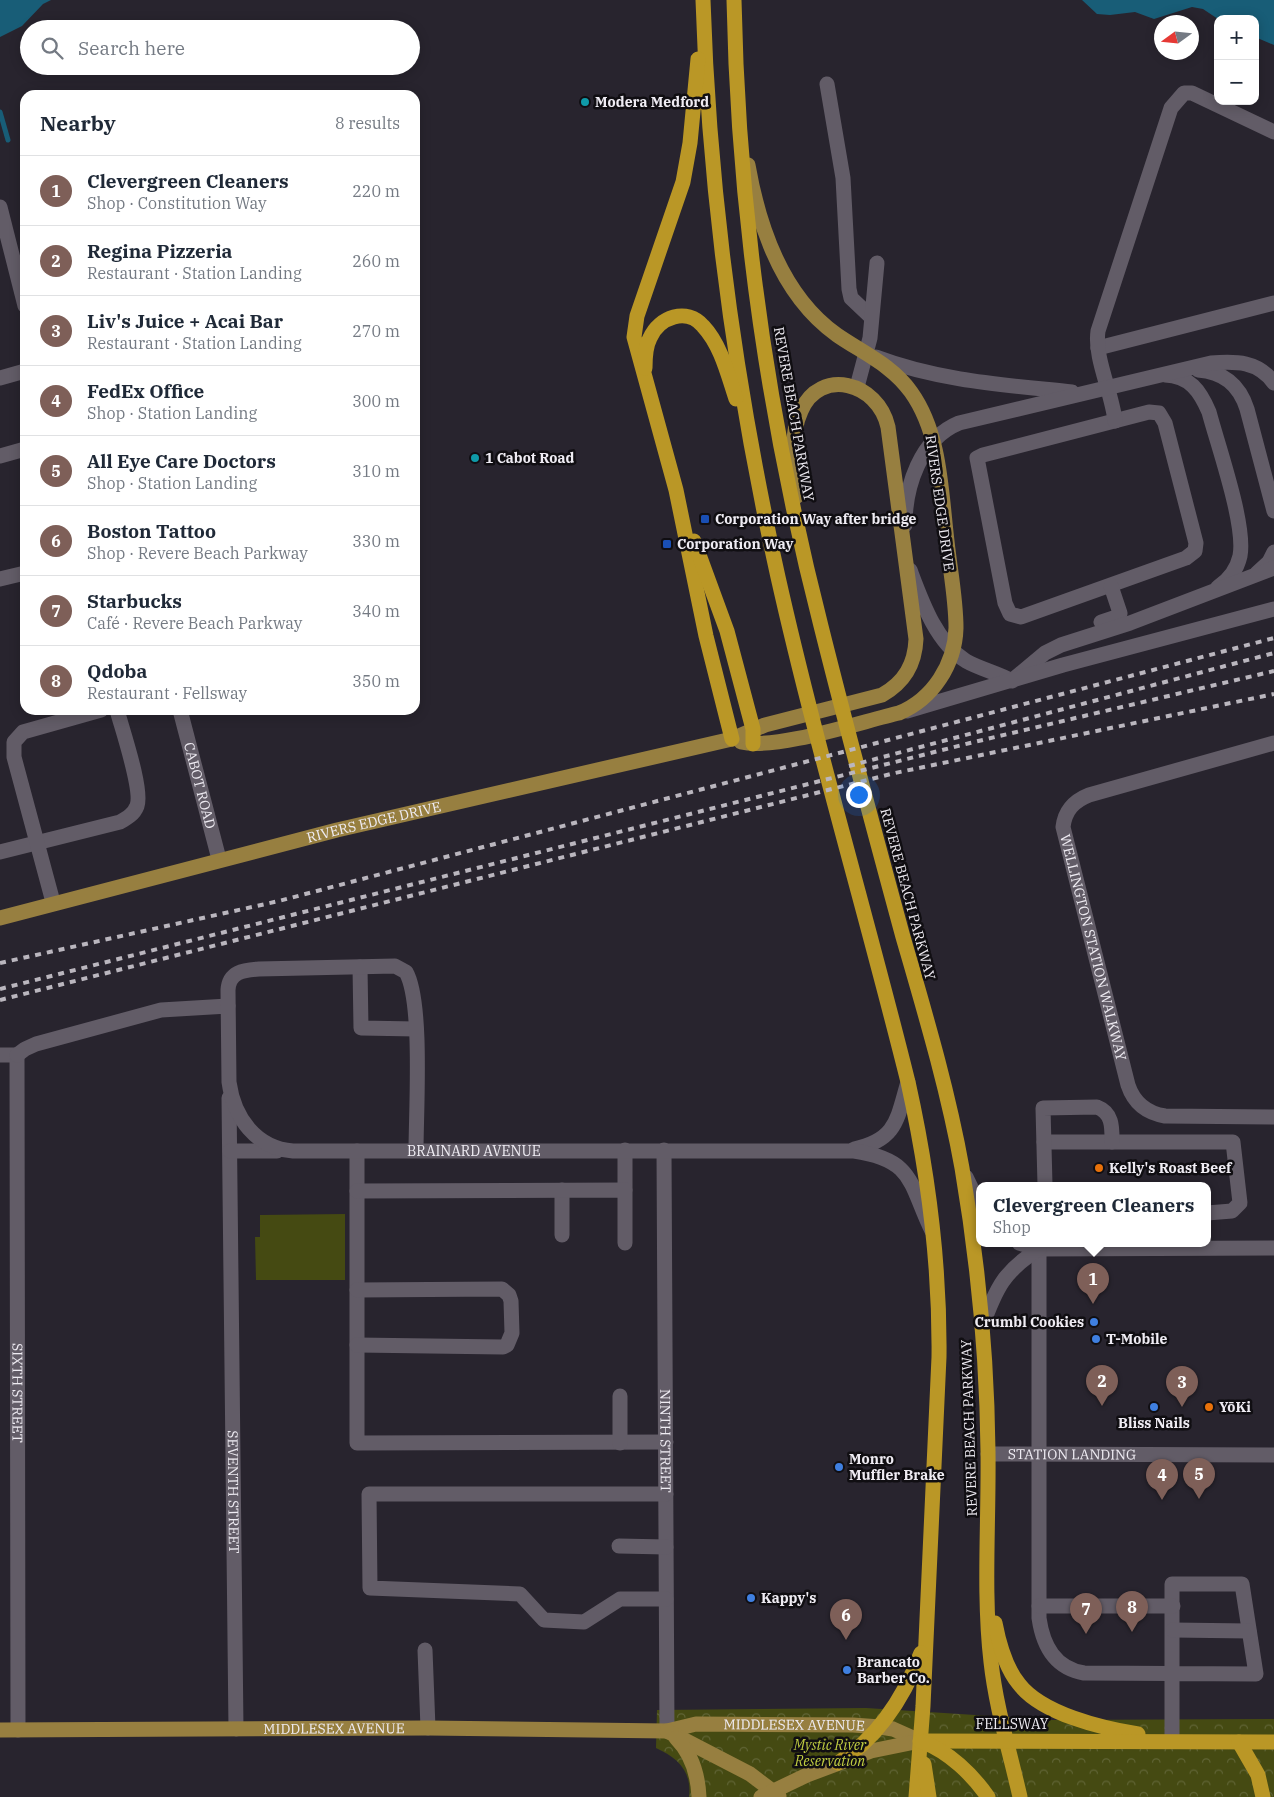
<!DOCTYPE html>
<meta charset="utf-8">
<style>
body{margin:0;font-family:"IBM Plex Serif",serif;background:#f6f6f7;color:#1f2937}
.controls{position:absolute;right:15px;top:15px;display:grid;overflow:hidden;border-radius:10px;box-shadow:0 2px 12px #0003}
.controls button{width:45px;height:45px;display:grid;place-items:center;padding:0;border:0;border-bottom:1px solid #e0e1e3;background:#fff;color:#1f2937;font:25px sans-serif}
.compass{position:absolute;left:1154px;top:15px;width:45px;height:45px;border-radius:50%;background:#fff;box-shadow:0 2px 12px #0003;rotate:255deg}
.you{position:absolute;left:858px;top:794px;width:18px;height:18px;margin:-12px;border:4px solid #fff;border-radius:50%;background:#1a73e8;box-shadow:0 0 0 8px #1a73e833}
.badge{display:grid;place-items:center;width:32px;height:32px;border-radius:50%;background:#7e5f58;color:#fff;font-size:16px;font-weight:700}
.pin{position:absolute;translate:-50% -41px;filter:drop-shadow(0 1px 2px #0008)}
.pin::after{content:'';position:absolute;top:26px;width:18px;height:15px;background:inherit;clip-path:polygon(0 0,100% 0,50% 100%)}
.popup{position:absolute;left:976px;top:1182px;width:235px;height:65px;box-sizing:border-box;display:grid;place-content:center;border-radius:10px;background:#fff;filter:drop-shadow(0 1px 4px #0005);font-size:16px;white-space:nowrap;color:#747a83}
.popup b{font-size:19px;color:#1f2937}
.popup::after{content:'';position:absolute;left:50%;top:100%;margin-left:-10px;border:10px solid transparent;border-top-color:#fff}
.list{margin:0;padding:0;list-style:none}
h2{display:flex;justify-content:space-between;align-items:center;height:65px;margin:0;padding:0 20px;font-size:21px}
h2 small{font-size:16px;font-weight:400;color:#747a83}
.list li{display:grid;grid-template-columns:32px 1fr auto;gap:15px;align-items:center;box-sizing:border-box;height:70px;padding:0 20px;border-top:1px solid #e0e1e3}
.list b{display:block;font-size:19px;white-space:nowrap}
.list p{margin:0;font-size:16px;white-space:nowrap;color:#747a83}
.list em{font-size:16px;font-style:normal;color:#747a83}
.icon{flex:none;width:28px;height:28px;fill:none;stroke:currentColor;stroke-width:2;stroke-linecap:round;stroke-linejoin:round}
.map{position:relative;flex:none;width:1274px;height:1797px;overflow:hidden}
.search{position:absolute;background:#fff;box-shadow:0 2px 12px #0003;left:20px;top:20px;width:400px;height:55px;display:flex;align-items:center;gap:12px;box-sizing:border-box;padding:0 18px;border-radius:28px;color:#747a83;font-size:19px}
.panel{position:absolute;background:#fff;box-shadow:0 2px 12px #0003;left:20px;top:90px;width:400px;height:625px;border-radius:15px}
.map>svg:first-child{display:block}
.park{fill:url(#park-crowns)}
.pitch{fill:#454a12}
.water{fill:#185d77}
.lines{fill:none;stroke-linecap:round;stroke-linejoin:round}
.stream{stroke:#185d77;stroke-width:5}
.minor{stroke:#625c67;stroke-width:15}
.major{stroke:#977f40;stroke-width:15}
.highway{stroke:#ba9726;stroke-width:15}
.rail{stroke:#bab6be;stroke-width:4;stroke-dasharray:6 6;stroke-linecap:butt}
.culture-dot{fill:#0f9aa8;stroke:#100e12;stroke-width:2}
.transit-dot{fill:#1a4fb4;stroke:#100e12;stroke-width:2}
.food-dot{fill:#e8710a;stroke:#100e12;stroke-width:2}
.shop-dot{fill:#3f7fe0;stroke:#100e12;stroke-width:2}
.labels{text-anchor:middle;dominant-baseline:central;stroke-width:5;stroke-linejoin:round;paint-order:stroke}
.poi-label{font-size:14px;font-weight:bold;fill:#efecf3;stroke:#100e12;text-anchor:start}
.street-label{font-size:14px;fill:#efecf3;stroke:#100e12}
.park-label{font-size:14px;font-style:italic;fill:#c2cf42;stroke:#100e12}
</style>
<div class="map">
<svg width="1274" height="1797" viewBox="0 0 1274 1797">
<defs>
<pattern id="park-crowns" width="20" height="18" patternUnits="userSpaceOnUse" patternTransform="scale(1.25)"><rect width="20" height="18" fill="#454a12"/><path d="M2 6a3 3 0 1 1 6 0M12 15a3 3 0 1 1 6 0" fill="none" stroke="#606435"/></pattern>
</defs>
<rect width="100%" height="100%" fill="#28242e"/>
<path class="park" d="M866,1708l186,12 222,-1v78h-585c3,-26 -11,-39 -33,-49l1,-38z"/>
<polygon class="pitch" points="345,1214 345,1280 256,1280 255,1237 260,1237 260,1215"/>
<g class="water">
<polygon points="0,0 51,0 43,4 22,26 0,37"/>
<polygon points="1082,0 1274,0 1274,45 1255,37 1255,19 1218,19 1203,9 1192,7 1154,19 1135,12 1110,15 1097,14"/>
</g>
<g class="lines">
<polyline class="stream" points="0,112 8,140"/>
<g class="minor">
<polyline points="827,84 843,178 849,289 851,298 870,316"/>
<polyline points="0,207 25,306"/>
<polyline points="1098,348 1274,303"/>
<path d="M876,357c63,24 130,28 196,35"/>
<path d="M1198,370c25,2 41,14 49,39l27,102"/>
<path d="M1165,375c25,1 35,16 44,37 9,34 37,113 31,144 -3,13 -11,24 -22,31"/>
<polyline points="0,378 25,371"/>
<polyline points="857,387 870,338 877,263"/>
<polygon points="1149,412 1159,413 1165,423 1196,543 1195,551 1186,558 1021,617 1010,614 1005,603 977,458 983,455"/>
<path d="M1115,421c-3,-29 -21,-63 -17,-90l73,-223 13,-15h8l82,39"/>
<polyline points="0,456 25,449"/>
<path d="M905,525c0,-38 15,-86 54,-102l252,-60c25,-2 47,-2 63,20"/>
<path d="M910,570c12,32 26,72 56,91 14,8 32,12 46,20"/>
<polyline points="1257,573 1269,562 1274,552"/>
<polyline points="0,579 25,573"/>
<polyline points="1101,622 1116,617 1120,613 1111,586"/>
<polyline points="1015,678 1045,653 1061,645 1130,623 1274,568"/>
<path id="s1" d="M180,710l39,149"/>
<polyline points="907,711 1063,665 1274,609"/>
<path id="s2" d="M1274,743l-185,52c-15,6 -24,15 -26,32l65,258c6,18 19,28 37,31l109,1"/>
<path d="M0,852l120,-30c7,-4 14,-8 17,-16 6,-16 -15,-77 -20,-96"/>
<polyline points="53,902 14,757 14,742 23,732 101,710"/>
<polyline points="360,967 361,1028 416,1029"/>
<polyline points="0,1055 17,1055"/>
<path id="s3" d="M17,1055l1,675"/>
<polyline points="17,1055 25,1049 36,1044 161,1010 228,1006"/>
<path id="s4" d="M229,1098l7,631"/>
<polyline points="1044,1142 1233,1142 1240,1203 1232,1211 1207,1213"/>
<path d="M854,1149c43,-9 43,-30 54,-67"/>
<polyline points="625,1150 625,1190"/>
<path id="s5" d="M664,1150l3,581"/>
<polyline points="230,1151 277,1151"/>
<polyline points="357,1151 357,1443 666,1442"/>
<path id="s6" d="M416,1151c0,-40 7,-149 -10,-179l-11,-6 -136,3c-16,1 -30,3 -31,21l1,92c5,36 27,66 64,69h561c61,9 55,33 78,80"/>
<polyline points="966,1177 979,1204"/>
<path d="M1045,1185l-2,-77 54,-1c16,6 15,21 15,35"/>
<polyline points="562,1190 562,1235"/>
<polyline points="357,1191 625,1190 625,1243"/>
<polyline points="1019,1243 1039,1249 1274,1248"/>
<path d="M1039,1249v369c4,28 16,50 45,55l172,1 -14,-90h-70v157"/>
<polyline points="357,1290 502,1289 509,1295 511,1301 512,1333 507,1345 503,1347 357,1345"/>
<path d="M982,1327c14,-39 22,-56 57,-78"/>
<polyline points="620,1396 620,1443"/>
<path id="s7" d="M988,1454l286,1"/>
<polyline points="666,1494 369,1494 370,1588 520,1594 544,1620 584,1622 620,1599 666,1599"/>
<polyline points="619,1546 666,1547"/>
<polyline points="1039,1606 1173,1606"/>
<polyline points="1173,1630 1249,1631"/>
<polyline points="425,1650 428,1728"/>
</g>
<g class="major">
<path d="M741,742c36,8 119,-20 158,-29 34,-14 56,-49 57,-85 0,-29 -6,-58 -9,-87 -6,-49 -6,-107 -36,-149 -19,-27 -48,-39 -74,-57 -55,-39 -78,-107 -89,-170"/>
<path id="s8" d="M0,918l337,-88 395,-91 33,-14 117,-30c23,-13 33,-31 34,-56l-28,-212c-10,-45 -68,-60 -87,-16 -12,26 -7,58 -4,85"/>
<path id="s9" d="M0,1730l428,-2 239,3 29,-7 157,1 27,2 13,2 27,12"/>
<polyline points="667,1731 750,1774 779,1796"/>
<path d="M676,1738c16,16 22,37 23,59"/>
<polyline points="761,1797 807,1775 871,1751 920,1741"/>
</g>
<g class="highway">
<path d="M703,0c6,194 33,388 75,577 38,169 88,336 130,505 20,90 32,182 31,275l-16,349 -7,91"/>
<path d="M734,0c4,210 35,423 87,626 26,104 54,208 82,311 22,76 45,153 59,231 16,94 25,189 26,283 1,70 -5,142 3,211 5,46 19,90 29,135"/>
<polyline points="698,59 690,143 683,182 637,316 634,337 676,490 706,636 732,739"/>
<path d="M645,368c0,-10 0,-21 5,-30 9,-21 37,-31 53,-12 18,19 25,49 33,73"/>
<polyline points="694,541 727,631 753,729 753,744"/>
<path d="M995,1623c4,21 10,44 24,61 23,30 83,44 119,50"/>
<polyline points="920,1741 1274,1742"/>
<path d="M923,1742c26,10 49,32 65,55"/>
<polyline points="1239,1742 1258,1775 1263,1797"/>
<path d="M838,1763c41,-26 66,-66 83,-110"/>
<polyline points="924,1764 929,1797"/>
</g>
<g class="rail">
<polyline points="849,766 1274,653"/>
<polyline points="0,963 279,901 1274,638"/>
<polyline points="0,989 970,743 1274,671"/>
<polyline points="0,1000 895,773 1274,694"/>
</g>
</g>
<g class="culture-dot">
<circle cx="585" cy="102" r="5"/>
<circle cx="475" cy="458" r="5"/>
</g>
<g class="transit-dot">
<rect x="700" y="514" width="10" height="10" rx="2.5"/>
<rect x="662" y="539" width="10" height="10" rx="2.5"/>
</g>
<g class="food-dot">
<circle cx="1099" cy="1168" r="5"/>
<circle cx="1209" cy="1407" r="5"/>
</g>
<g class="shop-dot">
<circle cx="1094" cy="1322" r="5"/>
<circle cx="1096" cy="1339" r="5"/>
<circle cx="1154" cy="1407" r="5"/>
<circle cx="839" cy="1467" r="5"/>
<circle cx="751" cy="1598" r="5"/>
<circle cx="847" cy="1670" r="5"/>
</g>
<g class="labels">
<g class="poi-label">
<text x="595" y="102">Modera Medford</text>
<text x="485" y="458">1 Cabot Road</text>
<text x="715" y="519">Corporation Way after bridge</text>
<text x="677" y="544">Corporation Way</text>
<text x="1109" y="1168">Kelly's Roast Beef</text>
<text x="1084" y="1322" text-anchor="end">Crumbl Cookies</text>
<text x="1106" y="1339">T-Mobile</text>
<text x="1219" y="1407">YōKi</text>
<text x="1154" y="1423" text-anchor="middle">Bliss Nails</text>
<text x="849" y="1459">Monro<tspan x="849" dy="16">Muffler Brake</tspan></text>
<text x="761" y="1598">Kappy's</text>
<text x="857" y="1662">Brancato<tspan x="857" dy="16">Barber Co.</tspan></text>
</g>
<g class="street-label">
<text transform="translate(794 414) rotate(80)">REVERE BEACH PARKWAY</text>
<text transform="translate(940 503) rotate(82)">RIVERS EDGE DRIVE</text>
<text stroke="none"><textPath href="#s1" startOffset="78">CABOT ROAD</textPath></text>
<text stroke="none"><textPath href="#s8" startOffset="386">RIVERS EDGE DRIVE</textPath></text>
<text transform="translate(908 894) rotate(75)">REVERE BEACH PARKWAY</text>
<text stroke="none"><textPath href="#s2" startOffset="360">WELLINGTON STATION WALKWAY</textPath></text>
<text stroke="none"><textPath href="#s6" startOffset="746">BRAINARD AVENUE</textPath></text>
<text stroke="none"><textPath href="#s3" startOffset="338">SIXTH STREET</textPath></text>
<text transform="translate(969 1428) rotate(-92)">REVERE BEACH PARKWAY</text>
<text stroke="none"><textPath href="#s5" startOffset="291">NINTH STREET</textPath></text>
<text stroke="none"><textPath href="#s7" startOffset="84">STATION LANDING</textPath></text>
<text stroke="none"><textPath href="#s4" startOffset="394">SEVENTH STREET</textPath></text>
<text x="1012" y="1724">FELLSWAY</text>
<text stroke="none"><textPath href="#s9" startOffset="795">MIDDLESEX AVENUE</textPath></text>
<text stroke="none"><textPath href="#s9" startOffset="334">MIDDLESEX AVENUE</textPath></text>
</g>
<g class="park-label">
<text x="830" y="1745">Mystic River<tspan x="830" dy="16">Reservation</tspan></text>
</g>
</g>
</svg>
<div class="controls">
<button>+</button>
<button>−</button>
</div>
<svg class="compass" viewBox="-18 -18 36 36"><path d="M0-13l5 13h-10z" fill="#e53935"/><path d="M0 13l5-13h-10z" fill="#747a83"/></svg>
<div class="you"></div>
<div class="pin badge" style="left:1093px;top:1304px">1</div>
<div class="popup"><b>Clevergreen Cleaners</b>Shop</div>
<div class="pin badge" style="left:1102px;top:1406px">2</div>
<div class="pin badge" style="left:1182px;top:1407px">3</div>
<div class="pin badge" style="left:1162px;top:1500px">4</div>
<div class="pin badge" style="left:1199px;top:1499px">5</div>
<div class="pin badge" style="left:846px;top:1640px">6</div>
<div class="pin badge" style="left:1086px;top:1634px">7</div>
<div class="pin badge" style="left:1132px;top:1632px">8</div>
<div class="search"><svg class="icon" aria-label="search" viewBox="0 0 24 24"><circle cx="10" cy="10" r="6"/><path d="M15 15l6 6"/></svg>Search here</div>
<section class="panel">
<h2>Nearby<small>8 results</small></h2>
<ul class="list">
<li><span class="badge">1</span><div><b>Clevergreen Cleaners</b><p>Shop · Constitution Way</p></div><em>220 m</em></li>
<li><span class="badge">2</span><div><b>Regina Pizzeria</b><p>Restaurant · Station Landing</p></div><em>260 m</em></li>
<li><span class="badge">3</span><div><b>Liv's Juice + Acai Bar</b><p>Restaurant · Station Landing</p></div><em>270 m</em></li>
<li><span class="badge">4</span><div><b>FedEx Office</b><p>Shop · Station Landing</p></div><em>300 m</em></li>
<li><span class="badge">5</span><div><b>All Eye Care Doctors</b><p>Shop · Station Landing</p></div><em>310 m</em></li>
<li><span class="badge">6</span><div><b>Boston Tattoo</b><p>Shop · Revere Beach Parkway</p></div><em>330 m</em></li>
<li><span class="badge">7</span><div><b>Starbucks</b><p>Café · Revere Beach Parkway</p></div><em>340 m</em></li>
<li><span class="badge">8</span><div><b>Qdoba</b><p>Restaurant · Fellsway</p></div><em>350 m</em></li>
</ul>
</section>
</div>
